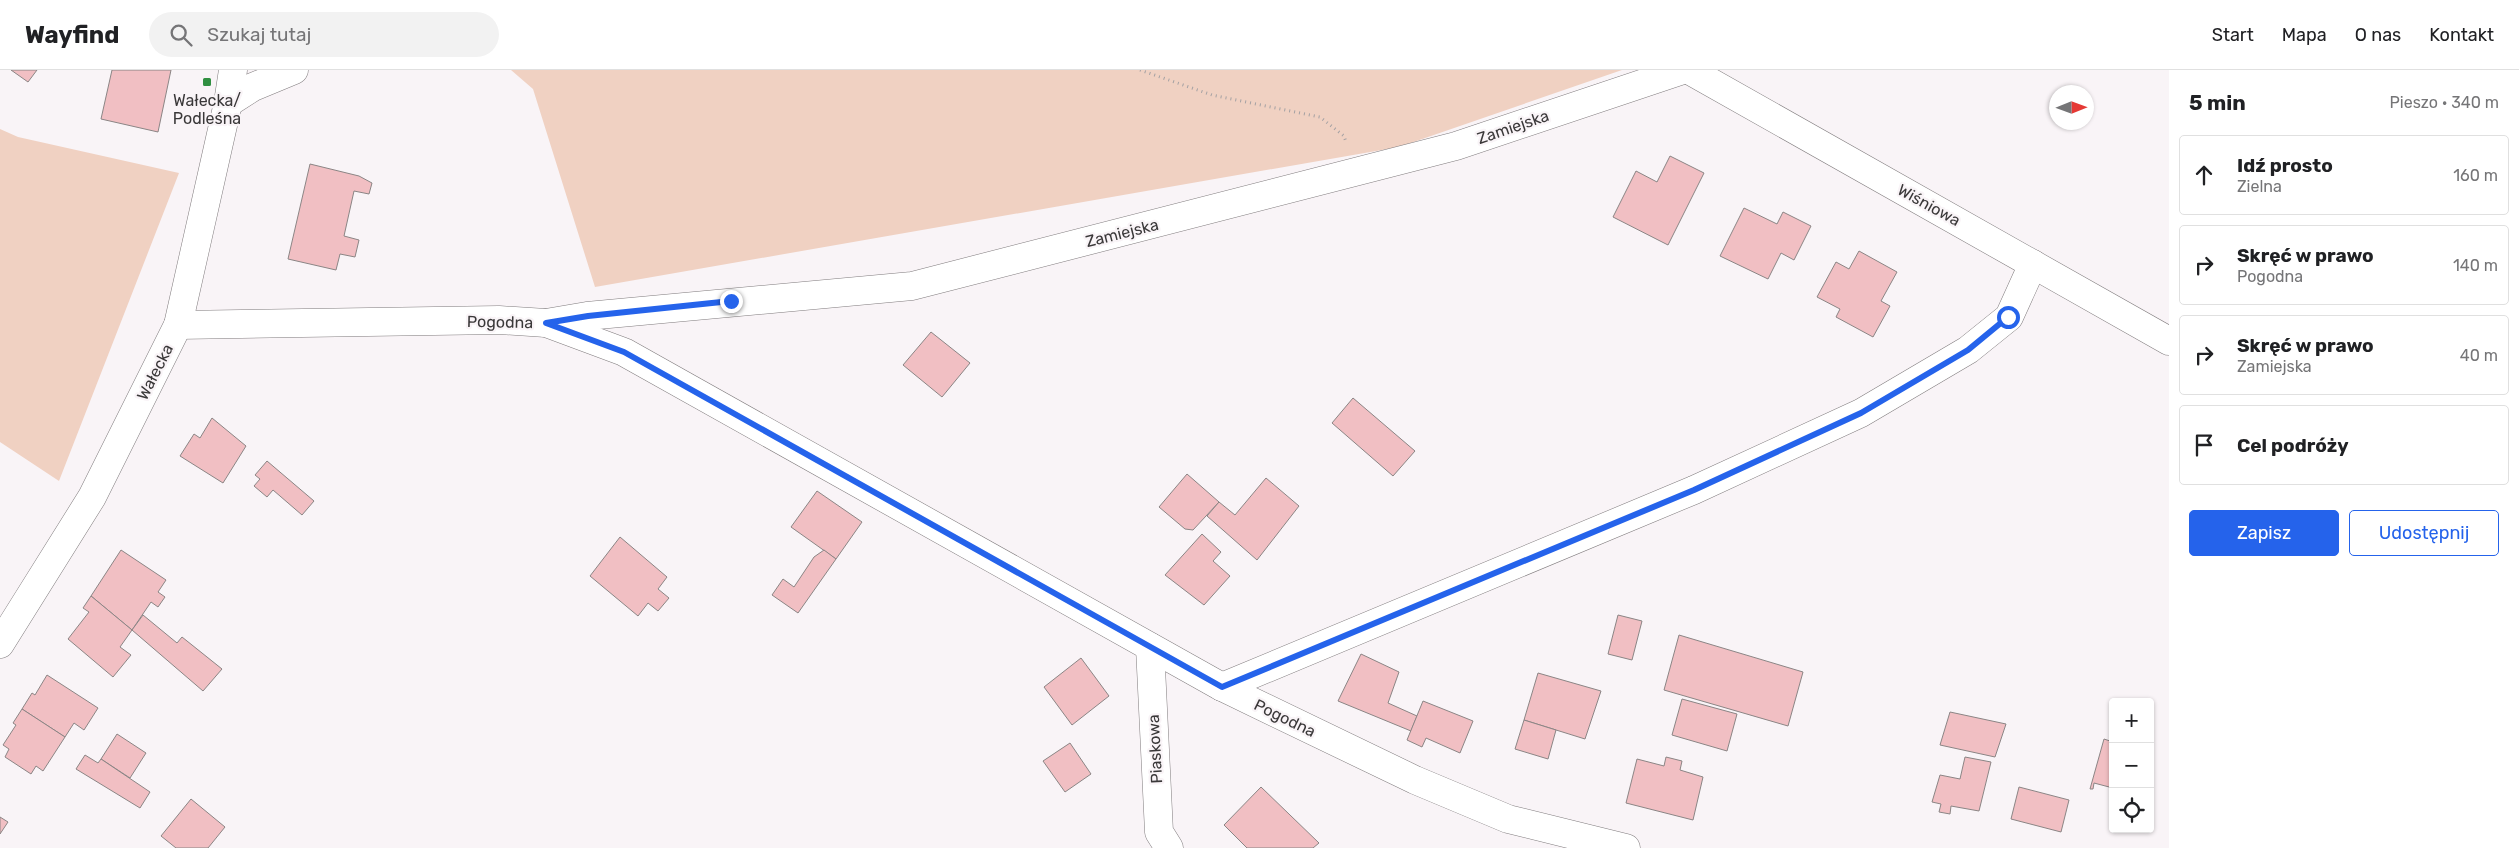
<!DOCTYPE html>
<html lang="pl">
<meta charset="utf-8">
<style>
body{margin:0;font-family:Rubik,sans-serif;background:#f2f2f2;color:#202124}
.controls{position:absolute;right:15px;bottom:15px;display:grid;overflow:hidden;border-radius:5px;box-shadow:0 1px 4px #0004}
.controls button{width:45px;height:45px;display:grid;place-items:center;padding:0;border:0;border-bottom:1px solid #e0e0e0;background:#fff;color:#202124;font:25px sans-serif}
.compass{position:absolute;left:2049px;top:15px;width:45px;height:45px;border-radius:50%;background:#fff;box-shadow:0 1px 4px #0004;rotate:89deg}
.stop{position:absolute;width:15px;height:15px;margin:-11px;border:4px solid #2563eb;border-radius:50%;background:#fff}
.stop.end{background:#2563eb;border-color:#fff;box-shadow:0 1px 5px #0008}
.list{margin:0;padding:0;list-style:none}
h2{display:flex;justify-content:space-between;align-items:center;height:65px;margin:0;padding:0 20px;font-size:21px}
h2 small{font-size:16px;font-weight:400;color:#757577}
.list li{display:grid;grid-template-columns:32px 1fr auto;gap:15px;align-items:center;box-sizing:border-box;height:80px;margin:0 10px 10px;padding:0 10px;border:1px solid #e0e0e0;border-radius:5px}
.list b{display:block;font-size:19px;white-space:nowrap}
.list p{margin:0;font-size:16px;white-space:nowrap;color:#757577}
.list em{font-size:16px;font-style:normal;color:#757577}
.actions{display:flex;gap:10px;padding:15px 20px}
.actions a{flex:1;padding:11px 0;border:1px solid #2563eb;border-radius:5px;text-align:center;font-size:18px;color:#2563eb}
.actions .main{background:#2563eb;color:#fff}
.icon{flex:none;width:28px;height:28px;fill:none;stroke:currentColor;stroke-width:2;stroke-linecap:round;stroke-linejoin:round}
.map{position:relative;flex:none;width:2169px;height:778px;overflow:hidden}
header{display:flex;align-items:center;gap:30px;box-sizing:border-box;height:70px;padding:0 25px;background:#fff;border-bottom:1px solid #e0e0e0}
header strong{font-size:24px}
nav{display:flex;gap:28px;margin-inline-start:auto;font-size:18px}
.search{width:350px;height:45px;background:#f2f2f2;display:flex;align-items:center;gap:12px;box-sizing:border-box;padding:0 18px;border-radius:28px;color:#757577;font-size:19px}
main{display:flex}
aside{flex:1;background:#fff}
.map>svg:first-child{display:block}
.green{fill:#f0d1c2}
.building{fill:#f1bfc3;stroke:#8b8585}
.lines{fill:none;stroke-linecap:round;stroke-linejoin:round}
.minor-casing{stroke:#807c7e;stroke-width:29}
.path{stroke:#a4a1a3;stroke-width:3;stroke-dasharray:1 4;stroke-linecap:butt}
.minor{stroke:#fff;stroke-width:28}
.route{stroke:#2563eb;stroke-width:6}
.poi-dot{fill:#308f41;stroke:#f9f4f7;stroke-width:2}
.labels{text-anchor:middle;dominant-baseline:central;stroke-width:4.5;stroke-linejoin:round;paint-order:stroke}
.poi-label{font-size:16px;fill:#3a3839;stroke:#f9f4f7}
.street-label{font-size:16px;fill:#3a3839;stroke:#f9f4f7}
</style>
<header>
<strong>Wayfind</strong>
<div class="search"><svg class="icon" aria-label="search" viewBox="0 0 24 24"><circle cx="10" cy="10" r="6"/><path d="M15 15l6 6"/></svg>Szukaj tutaj</div>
<nav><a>Start</a><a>Mapa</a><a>O nas</a><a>Kontakt</a></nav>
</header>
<main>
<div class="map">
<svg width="2169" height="778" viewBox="0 0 2169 778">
<rect width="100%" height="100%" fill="#f9f4f7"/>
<g class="green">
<polygon points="511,0 1622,0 1399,77 595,217 533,19"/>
<polygon points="0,59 18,67 179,103 59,411 0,372"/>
</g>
<g class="building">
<polygon points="11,0 37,0 28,12"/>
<polygon points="112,0 171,0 158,62 101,49"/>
<polygon points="1670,86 1704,103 1668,175 1613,147 1636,101 1657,112"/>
<polygon points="310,94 359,106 372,113 369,124 354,121 344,166 359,170 355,187 340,184 336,200 288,189"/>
<polygon points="1744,138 1777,154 1783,142 1811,156 1794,190 1781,183 1768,209 1720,186"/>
<polygon points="1859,181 1897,202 1881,231 1890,236 1873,267 1836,247 1840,239 1817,227 1836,192 1849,199"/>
<polygon points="931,262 970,293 942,327 903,295"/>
<polygon points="1353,328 1415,381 1393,406 1332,353"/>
<polygon points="212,348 246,376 223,413 180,386 194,364 200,368"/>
<polygon points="267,391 314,431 302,445 273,420 267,427 254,416 260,409 255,405"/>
<polygon points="1187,404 1219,432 1193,460 1185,459 1159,437"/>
<polygon points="1266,408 1299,436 1257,490 1207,446 1219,432 1235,445"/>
<polygon points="817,421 862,452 836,489 791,457"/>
<polygon points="1202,464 1221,482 1213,491 1230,506 1204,535 1165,505"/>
<polygon points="620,467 667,507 658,519 669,528 658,541 648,533 638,546 590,506"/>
<polygon points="121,480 166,510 158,522 165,527 158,537 151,532 132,560 91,526"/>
<polygon points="824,480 836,489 798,543 772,525 783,509 794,517 814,487"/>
<polygon points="91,526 132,560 120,577 131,585 113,607 68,569 89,542 83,538"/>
<polygon points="143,545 177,573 182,567 222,599 203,621 132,560"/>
<polygon points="1618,545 1642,551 1632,590 1608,584"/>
<polygon points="1679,565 1803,602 1788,656 1664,620"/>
<polygon points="1361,584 1399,602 1388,633 1417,646 1411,661 1338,631"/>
<polygon points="1081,588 1109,626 1072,655 1044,617"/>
<polygon points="1538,603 1601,621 1585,669 1524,650"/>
<polygon points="47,605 98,638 84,660 74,653 65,667 22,639 32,623 35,625"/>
<polygon points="1682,629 1737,644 1727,681 1672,665"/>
<polygon points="1423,631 1473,651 1460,683 1426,668 1422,677 1407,670"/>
<polygon points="22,639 65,667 43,701 36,696 31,704 5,687 9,679 3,675 16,655 13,653"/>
<polygon points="1950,642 2006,654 1995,687 1940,675"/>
<polygon points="1524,650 1556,660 1548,689 1515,679"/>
<polygon points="117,664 146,683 130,708 101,689"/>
<polygon points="2104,669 2113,672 2113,718 2094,713 2093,719 2090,719"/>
<polygon points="1070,673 1091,704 1065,722 1043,691"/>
<polygon points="85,685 98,693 101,689 150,722 140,738 76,699"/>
<polygon points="1666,687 1682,691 1680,700 1703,707 1693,750 1626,733 1637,689 1664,696"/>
<polygon points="1965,687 1991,692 1979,741 1951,736 1950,744 1939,742 1941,734 1932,732 1940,705 1960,709"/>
<polygon points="1261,717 1319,773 1313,778 1247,778 1224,755"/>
<polygon points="2019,717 2069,730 2061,762 2011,749"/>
<polygon points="191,729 225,757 208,778 176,778 161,766"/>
<polygon points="0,747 8,752 0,764"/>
</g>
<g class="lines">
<defs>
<g id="minor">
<polyline points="1689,0 2169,271"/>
<polyline points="228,33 253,17 294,0"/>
<polyline points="546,253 587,246 912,216 1456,76 1683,0"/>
<polyline points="178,255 499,250 546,253 624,282 1222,617 1415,710 1508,749 1626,778"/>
<polyline points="0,574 92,427 178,255 228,33 233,0"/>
<polyline points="1150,577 1159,762 1169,778"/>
<polyline points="1222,617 1694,420 1861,343 1968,280 2009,247 2033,194"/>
</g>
</defs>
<use href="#minor" class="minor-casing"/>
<polyline class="path" points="1140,0 1212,25 1320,47 1344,66 1346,72"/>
<use href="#minor" class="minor"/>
</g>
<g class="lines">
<polyline class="route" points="731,231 588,246 546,253 624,282 1222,617 1694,420 1861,343 1968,280 2008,247"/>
</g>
<rect class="poi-dot" x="202" y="7" width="10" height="10" rx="2.5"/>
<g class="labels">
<g class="poi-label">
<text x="207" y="30">Wałecka/<tspan x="207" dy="18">Podleśna</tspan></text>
</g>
<g class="street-label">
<text transform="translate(1513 57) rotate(-19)">Zamiejska</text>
<text transform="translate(1929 135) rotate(29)">Wiśniowa</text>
<text transform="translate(1122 163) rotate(-14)">Zamiejska</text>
<text transform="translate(500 252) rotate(1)">Pogodna</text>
<text transform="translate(155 302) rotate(-63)">Wałecka</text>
<text transform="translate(1285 648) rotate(26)">Pogodna</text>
<text transform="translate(1155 679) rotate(-93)">Piaskowa</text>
</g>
</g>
</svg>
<div class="controls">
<button>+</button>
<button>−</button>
<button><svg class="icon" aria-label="locate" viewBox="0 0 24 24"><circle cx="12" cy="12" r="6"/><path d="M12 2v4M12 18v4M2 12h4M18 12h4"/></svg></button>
</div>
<svg class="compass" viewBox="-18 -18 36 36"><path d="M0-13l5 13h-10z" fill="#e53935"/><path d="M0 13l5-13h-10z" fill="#757577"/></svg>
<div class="stop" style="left:2008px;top:247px"></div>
<div class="stop end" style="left:731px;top:231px"></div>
</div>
<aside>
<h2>5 min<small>Pieszo · 340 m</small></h2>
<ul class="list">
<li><svg class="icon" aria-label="ahead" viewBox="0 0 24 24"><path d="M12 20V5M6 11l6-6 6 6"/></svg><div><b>Idź prosto</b><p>Zielna</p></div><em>160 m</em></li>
<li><svg class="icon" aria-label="right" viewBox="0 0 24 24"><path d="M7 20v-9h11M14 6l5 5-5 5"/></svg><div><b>Skręć w prawo</b><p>Pogodna</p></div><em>140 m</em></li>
<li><svg class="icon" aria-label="right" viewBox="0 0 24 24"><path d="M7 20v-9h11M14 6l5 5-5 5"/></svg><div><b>Skręć w prawo</b><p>Zamiejska</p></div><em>40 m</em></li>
<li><svg class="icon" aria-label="arrive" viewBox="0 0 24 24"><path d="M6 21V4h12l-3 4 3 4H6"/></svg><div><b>Cel podróży</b></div></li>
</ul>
<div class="actions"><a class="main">Zapisz</a><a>Udostępnij</a></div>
</aside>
</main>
